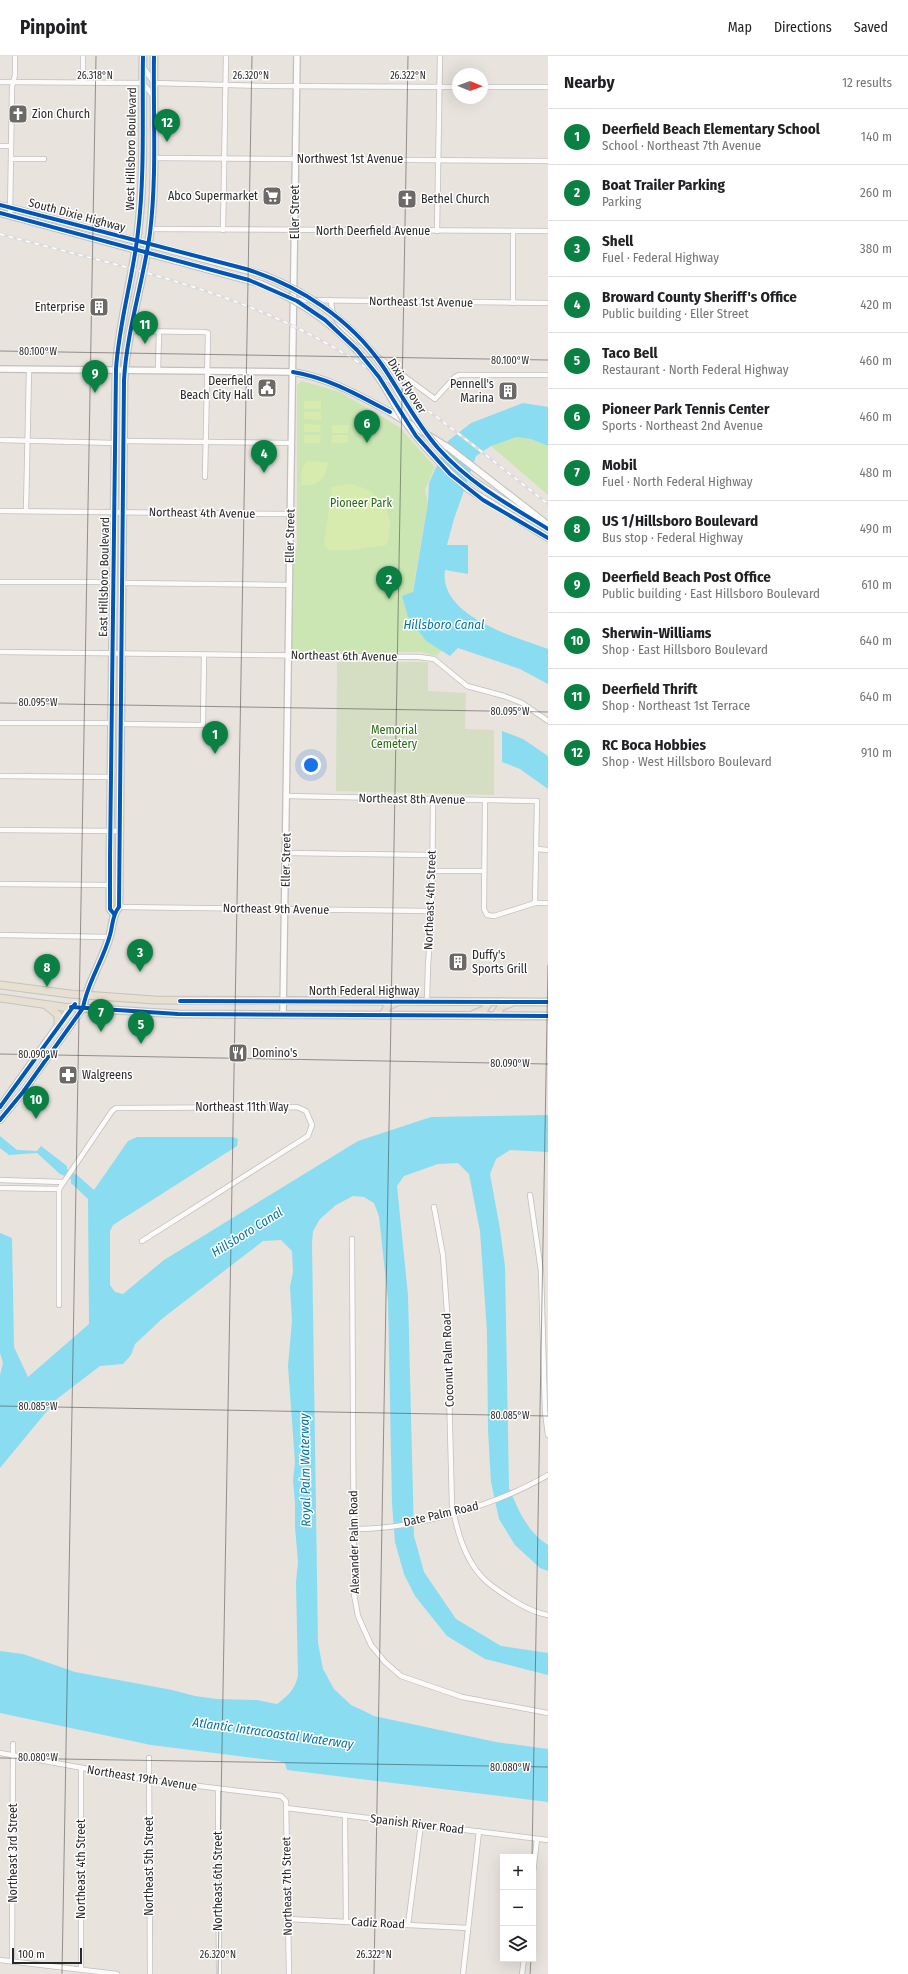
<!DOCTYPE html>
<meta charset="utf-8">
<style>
body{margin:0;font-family:"Fira Sans Condensed",sans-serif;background:#f2f2f2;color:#202124}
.controls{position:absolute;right:12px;bottom:12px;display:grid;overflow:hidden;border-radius:0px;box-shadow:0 4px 16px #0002}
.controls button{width:36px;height:36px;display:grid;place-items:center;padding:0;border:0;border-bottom:1px solid #e0e0e0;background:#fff;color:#202124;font:20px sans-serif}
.compass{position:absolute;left:452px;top:12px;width:36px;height:36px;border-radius:50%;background:#fff;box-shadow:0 4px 16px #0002;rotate:91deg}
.scale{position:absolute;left:12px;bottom:10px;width:70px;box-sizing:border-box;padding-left:4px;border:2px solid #292929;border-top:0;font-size:11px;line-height:14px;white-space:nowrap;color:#292929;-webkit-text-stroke:3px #fff;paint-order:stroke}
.you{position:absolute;left:311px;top:709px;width:14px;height:14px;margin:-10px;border:3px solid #fff;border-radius:50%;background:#1a73e8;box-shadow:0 0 0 6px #1a73e833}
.badge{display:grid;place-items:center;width:26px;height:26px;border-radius:50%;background:#0b8043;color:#fff;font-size:13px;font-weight:700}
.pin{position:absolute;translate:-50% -33px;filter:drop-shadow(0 1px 2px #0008)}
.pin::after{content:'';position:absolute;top:21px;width:14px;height:12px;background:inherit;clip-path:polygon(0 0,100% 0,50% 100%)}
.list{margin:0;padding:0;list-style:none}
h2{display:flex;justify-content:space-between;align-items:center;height:52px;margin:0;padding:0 16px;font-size:17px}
h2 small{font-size:13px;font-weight:400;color:#757577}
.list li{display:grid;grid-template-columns:26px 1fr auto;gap:12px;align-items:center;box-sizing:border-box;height:56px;padding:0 16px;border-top:1px solid #e0e0e0}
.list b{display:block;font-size:15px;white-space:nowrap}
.list p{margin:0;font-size:13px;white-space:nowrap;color:#757577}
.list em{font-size:13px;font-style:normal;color:#757577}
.icon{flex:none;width:22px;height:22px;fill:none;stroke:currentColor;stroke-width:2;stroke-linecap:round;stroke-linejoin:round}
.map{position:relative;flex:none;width:548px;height:1918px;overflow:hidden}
header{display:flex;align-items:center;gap:24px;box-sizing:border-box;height:56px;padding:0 20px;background:#fff;border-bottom:1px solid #e0e0e0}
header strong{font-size:19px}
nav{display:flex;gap:22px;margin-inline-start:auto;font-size:14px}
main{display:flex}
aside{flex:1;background:#fff}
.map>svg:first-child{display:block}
.green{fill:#cbe6b3}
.cemetery{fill:#d5ddc3}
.pitch{fill:#d8ebaf}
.water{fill:#8adcf1}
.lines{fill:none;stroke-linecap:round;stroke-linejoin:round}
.minor-casing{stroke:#c1bfbf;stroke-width:6}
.tertiary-casing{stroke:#c1bfbf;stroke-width:8}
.secondary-casing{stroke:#c1bfbf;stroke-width:8}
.primary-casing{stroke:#c4c2c0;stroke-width:9}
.minor{stroke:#fcfbfa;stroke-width:4.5}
.tertiary{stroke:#fcfbfa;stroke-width:5.5}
.secondary{stroke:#fcfbfa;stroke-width:6}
.primary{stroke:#e7e0d1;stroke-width:7}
.rail-casing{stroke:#dcdcde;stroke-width:3}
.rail{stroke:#fff;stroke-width:1.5;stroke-dasharray:4.5;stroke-linecap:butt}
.secondary-bridge-casing{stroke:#c1bfbf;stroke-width:8;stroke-linecap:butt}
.secondary-bridge{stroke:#fcfbfa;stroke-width:6}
.cycleway-casing{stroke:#fff;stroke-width:6}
.cycleway{stroke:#0057b8;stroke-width:4}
.ticks{fill:none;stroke:#292929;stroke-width:1;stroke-opacity:0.45}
.labels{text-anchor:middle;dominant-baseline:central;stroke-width:3;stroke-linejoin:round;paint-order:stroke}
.poi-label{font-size:12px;fill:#292929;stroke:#fff;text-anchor:start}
.street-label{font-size:12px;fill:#292929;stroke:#fff}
.park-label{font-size:12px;fill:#2b6b13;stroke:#fff}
.water-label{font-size:13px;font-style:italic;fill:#0275a3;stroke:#fff}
.ticks-label{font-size:10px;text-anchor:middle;fill:#292929;stroke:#fff;stroke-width:3;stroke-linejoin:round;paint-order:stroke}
</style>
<header>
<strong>Pinpoint</strong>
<nav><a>Map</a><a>Directions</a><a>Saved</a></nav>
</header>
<main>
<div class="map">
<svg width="548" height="1918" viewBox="0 0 548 1918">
<rect width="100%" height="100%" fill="#e8e3dd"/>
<g class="green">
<polygon points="302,325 340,336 399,371 435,411 425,434 428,447 408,561 426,585 442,594 436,600 421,596 403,596 288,599 290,496 297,491 297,329"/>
<polygon points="517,381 531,383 548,390 548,439 491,390"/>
</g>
<polygon class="cemetery" points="337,606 428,606 428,635 466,637 465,673 494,674 494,739 336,735"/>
<g class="pitch">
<rect x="304" y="345" width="17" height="8"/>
<polygon points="304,356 321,356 321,364 304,363"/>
<polygon points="304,368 321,369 320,376 304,376"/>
<polygon points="332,369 349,369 348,377 332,377"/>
<polygon points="304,379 321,379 320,387 304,387"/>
<polygon points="332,379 348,379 348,387 331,387"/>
<path d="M307,405l21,1c-1,15 -11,26 -27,23l1,-16z"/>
<path d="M349,428c22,3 41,18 41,43 0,6 -2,13 -4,18l-33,5h-24l-5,-5 8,-58z"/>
</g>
<g class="water">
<path d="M523,347l25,4v39l-17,-7 -14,-2 -26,9 -15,10 -22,63 -7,26h21v29l-23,-4c-7,46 70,67 103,79v35l-28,-15 -62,-21 -8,8 -24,-15 -18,-24 -6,-21 11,-4 15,-89 1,-20 19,-42 23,-18z"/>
<polygon points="502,675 523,683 548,700 548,733 520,713 502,706"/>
<path d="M548,1059v37l-38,-2 -14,9 -6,15 10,55 5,38 4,221c9,21 18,44 39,57v26l-8,-3 -25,-23 -16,-26 -8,-37 -3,-52 -1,-99 -7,-100 -11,-57 -11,-11 -20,1 -34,12 -7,10 11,109 6,241 10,36 32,47 45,27 47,7v22l-63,-16 -38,-23 -32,-40 -11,-22 -9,-32 -3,-38 -4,-204 -9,-84 -5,-13 -10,-6 -11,-1 -17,9 -16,14 -7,12 -1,12 6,400 5,26 11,20 17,16 13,6 10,5 122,26 52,7v53l-261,-32 -2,-7 -7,-2 -127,-16 -151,-32v-62l23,3 52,18 97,18 23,6 22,3 40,1 20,4c11,-8 18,-15 21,-28l-2,-94 2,-20 -3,-35v-25l-2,-21 2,-19 -7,-96 4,-46 -2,-33 3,-15 -1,-21 -11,-11 -18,1 -100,77 -28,26 -4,11 -8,9 -23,2 -43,33 -57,69v-93l3,-12 -3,-10v-120l12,5 2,109 14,30 61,-53 -1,-125 -17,-16v-4l-11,-5 -23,-21 -28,2 -9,-7v-12l17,14 20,1 4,-5 26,20v3l10,6 17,15 34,-49 9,-4h96l5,2 -1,7 -124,79 -3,6v54l5,7 8,2 41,-34 194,-119 73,-24z"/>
</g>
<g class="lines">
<defs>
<g id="minor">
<polyline points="83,0 83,26"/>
<polyline points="144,12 154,27 265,30 458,31"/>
<polyline points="0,26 143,27 153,40"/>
<polyline points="482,31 548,31"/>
<polyline points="0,90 11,90"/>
<polyline points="153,102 548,105"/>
<polyline points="11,103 44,103"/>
<polyline points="10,160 12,31 15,19 15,0"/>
<polyline points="150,173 548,175"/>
<polyline points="223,174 226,0"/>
<polyline points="437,175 440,0"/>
<polyline points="513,175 513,247"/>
<polyline points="294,244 548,247"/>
<path d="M331,244c0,21 14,30 29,42"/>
<polyline points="130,275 204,276 208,277 205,421"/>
<polyline points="378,301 435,343 455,321 459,319 548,319"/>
<polyline points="158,314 159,276"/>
<polyline points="0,384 115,387"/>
<polyline points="124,385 291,387"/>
<polyline points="0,455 290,458"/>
<polyline points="26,455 29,314"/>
<polyline points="0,526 114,526"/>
<polyline points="122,527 289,529"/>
<polyline points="0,596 419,601 434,603 467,630 504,640 522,647 548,665"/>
<polyline points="0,667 112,667"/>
<polyline points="120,668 203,669 204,599"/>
<polyline points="0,720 111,721"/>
<polyline points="287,740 537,745 535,847"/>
<polyline points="485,744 484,853 487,859 494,860 535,847 548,847"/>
<polyline points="0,774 119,775"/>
<polyline points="537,793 548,794"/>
<polyline points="286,797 432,799"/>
<polyline points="432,815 484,815"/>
<polyline points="0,828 110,829"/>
<polyline points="119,851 432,855"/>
<polyline points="0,879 109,881"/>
<polyline points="427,945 428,909 432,855 433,743"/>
<polyline points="0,1124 63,1126"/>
<polyline points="0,1132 59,1133"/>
<polyline points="59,1133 112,1055 116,1052 297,1051 306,1055 312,1069 308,1080 142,1185"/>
<polyline points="59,1133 59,1249"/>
<polyline points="530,1139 541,1215 545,1356 548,1379"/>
<path d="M434,1151l9,48 4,57 5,194c5,24 12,52 30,71 8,9 19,15 29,22 11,7 24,14 37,16"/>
<polyline points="352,1183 354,1538 358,1560 371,1589 385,1606 401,1620 462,1641 548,1657"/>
<path d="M353,1473c59,1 144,-24 195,-54"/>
<polyline points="0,1697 149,1724 281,1740 286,1745 289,1918"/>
<polyline points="149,1702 150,1918"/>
<polyline points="81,1712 81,1913"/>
<polyline points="218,1733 219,1918"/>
<polyline points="286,1752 548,1784"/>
<polyline points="345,1759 346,1866"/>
<polyline points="533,1817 537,1783"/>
<polyline points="288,1863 468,1872"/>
<polyline points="408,1869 421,1768"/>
<polyline points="0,1904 117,1918"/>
<polyline points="12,1905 13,1688"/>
<polyline points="463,1918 479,1775"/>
<polyline points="522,1918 524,1903"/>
</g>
<g id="tertiary">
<path d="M0,313l293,3c36,6 65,23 97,40"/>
<polyline points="283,959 297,0"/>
</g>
<g id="secondary">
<polyline points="0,149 264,219"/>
<polyline points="0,157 261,228"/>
<polyline points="390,356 449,392 548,469"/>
<polyline points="474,425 548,473"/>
<polyline points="468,433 548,482"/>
<polyline points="0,1051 71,951"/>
<polyline points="0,1064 23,1036 83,952"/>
</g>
<g id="primary">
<path d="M114,858l-4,-5v-53l6,-487c3,-47 17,-91 22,-137 7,-58 4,-118 5,-176"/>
<polyline points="0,929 70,938 154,944 548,946"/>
<polyline points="0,942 63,951 178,958 548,960"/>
<polyline points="47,950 58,959 58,971"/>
<path d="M83,952c4,-25 20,-47 27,-73 3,-10 2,-20 9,-28l5,-527c3,-50 19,-97 26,-147 7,-57 3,-119 4,-177"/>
<polyline points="474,958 484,954 489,946"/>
<polyline points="383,959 387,951 397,946"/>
<polyline points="495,960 501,951 511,947"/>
</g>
</defs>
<use href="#minor" class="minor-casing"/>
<use href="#tertiary" class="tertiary-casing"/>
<use href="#secondary" class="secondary-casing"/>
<use href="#primary" class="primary-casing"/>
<use href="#minor" class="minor"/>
<use href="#tertiary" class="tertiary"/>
<use href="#secondary" class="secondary"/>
<use href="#primary" class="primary"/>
<defs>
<path id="rail" d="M0,178c98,27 202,48 293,92 92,44 175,116 255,178"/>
</defs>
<use href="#rail" class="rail-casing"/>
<use href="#rail" class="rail"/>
<defs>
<g id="secondary-bridge">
<path d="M264,219c47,19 88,49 118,90 10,14 17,30 27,44 17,28 40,52 65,72"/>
<path d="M261,228c42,18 77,42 106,78 16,18 26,41 39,61 18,25 39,46 62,66"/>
</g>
</defs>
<use href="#secondary-bridge" class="secondary-bridge-casing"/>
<use href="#secondary-bridge" class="secondary-bridge"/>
<defs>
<g id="cycleway">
<path d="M0,149l246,64c54,17 104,50 136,96 19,28 34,58 56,83 31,35 71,57 110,81"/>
<polyline points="0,157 249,224 297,245 325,264 357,294 379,321 416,380 450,418 483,444 548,482"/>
<path d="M293,316c36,6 65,23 97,40"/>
<path d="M114,858l-4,-5v-53l6,-487c3,-47 17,-91 22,-137 7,-58 4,-118 5,-176"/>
<polyline points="180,945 548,946"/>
<polyline points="71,951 178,958 548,960"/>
<polyline points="0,1051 75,948"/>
<path d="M0,1064l23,-28 60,-84c4,-25 20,-47 27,-73 3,-10 2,-20 9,-28l5,-527c3,-50 19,-97 26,-147 7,-57 3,-119 4,-177"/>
</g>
</defs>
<use href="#cycleway" class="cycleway-casing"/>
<use href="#cycleway" class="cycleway"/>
</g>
<path class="ticks" d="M0,295l548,9M0,647l548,9M0,998l548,10M0,1350l548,10M0,1702l548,9M532,1801l16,-892M62,1918l34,-1918M218,1918l34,-1918M374,1918l34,-1918M530,1918l1,-15"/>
<defs>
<symbol id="church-square" viewBox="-11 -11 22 22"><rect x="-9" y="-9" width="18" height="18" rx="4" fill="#6c6a68" stroke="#fff"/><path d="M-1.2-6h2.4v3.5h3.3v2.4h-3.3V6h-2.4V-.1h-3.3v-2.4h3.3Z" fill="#fff"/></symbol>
<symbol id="supermarket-square" viewBox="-11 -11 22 22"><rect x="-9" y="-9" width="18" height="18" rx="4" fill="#6c6a68" stroke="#fff"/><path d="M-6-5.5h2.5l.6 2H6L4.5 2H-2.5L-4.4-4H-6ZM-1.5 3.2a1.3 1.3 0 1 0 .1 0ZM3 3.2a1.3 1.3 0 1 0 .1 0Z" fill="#fff"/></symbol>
<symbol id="building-square" viewBox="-11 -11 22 22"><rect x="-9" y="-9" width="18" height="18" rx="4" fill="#6c6a68" stroke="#fff"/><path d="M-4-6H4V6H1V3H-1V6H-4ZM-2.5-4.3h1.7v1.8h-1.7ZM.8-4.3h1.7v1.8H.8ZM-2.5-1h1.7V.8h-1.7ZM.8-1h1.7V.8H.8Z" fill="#fff"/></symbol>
<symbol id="civic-square" viewBox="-11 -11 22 22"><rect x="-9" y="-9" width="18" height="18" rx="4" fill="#6c6a68" stroke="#fff"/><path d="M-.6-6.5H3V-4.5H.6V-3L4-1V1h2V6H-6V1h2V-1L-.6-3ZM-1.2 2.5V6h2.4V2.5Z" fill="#fff"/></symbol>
<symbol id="restaurant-square" viewBox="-11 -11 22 22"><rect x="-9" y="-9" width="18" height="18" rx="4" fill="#6c6a68" stroke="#fff"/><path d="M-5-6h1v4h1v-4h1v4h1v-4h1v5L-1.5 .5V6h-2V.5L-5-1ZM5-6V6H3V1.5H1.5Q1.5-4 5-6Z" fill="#fff"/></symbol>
<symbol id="pharmacy-square" viewBox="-11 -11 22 22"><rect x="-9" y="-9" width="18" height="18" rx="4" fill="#6c6a68" stroke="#fff"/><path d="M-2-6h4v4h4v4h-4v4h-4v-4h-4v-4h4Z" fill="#fff"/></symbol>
</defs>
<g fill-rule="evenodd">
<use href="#church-square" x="7" y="47" width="22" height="22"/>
<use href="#supermarket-square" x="261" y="129" width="22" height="22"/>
<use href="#church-square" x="396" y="132" width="22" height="22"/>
<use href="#building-square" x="88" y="240" width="22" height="22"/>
<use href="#civic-square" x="256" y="321" width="22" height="22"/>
<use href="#building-square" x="497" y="324" width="22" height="22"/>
<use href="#building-square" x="447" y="895" width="22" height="22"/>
<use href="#restaurant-square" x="227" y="986" width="22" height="22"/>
<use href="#pharmacy-square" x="57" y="1008" width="22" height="22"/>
</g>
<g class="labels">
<g class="poi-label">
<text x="32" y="58">Zion Church</text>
<text x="258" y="140" text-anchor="end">Abco Supermarket</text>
<text x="421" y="143">Bethel Church</text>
<text x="85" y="251" text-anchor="end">Enterprise</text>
<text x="253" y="325" text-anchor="end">Deerfield<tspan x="253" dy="14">Beach City Hall</tspan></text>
<text x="494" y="328" text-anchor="end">Pennell's<tspan x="494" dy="14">Marina</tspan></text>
<text x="472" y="899">Duffy's<tspan x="472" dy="14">Sports Grill</tspan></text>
<text x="252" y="997">Domino's</text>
<text x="82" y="1019">Walgreens</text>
</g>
<g class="street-label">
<text transform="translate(131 93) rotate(-89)">West Hillsboro Boulevard</text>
<text x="350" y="103">Northwest 1st Avenue</text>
<text transform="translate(295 156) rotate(-90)">Eller Street</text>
<text transform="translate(77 159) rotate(15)">South Dixie Highway</text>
<text x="373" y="175">North Deerfield Avenue</text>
<text transform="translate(421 246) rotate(1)">Northeast 1st Avenue</text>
<text transform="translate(407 330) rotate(58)">Dixie Flyover</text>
<text transform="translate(202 457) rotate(1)">Northeast 4th Avenue</text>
<text transform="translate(290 480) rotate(-89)">Eller Street</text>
<text transform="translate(104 521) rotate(-89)">East Hillsboro Boulevard</text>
<text transform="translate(344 600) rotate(1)">Northeast 6th Avenue</text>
<text transform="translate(412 743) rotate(1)">Northeast 8th Avenue</text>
<text transform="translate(286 804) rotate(-89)">Eller Street</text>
<text transform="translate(430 844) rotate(-88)">Northeast 4th Street</text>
<text transform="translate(276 853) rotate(1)">Northeast 9th Avenue</text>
<text x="364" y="935">North Federal Highway</text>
<text x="242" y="1051">Northeast 11th Way</text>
<text transform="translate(448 1304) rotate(-92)">Coconut Palm Road</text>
<text transform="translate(441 1458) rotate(-13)">Date Palm Road</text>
<text transform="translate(354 1486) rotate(-91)">Alexander Palm Road</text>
<text transform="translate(142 1722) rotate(9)">Northeast 19th Avenue</text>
<text transform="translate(417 1768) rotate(7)">Spanish River Road</text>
<text transform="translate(13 1797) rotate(-90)">Northeast 3rd Street</text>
<text transform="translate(149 1810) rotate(-90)">Northeast 5th Street</text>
<text transform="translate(81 1813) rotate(-90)">Northeast 4th Street</text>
<text transform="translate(218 1825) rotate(-90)">Northeast 6th Street</text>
<text transform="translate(287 1830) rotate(-91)">Northeast 7th Street</text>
<text transform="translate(378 1867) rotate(3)">Cadiz Road</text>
</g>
<g class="park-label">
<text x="361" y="447">Pioneer Park</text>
<text x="394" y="674">Memorial<tspan x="394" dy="14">Cemetery</tspan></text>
</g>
<g class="water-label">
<text x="444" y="568">Hillsboro Canal</text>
<text transform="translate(247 1176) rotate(-32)">Hillsboro Canal</text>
<text transform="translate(305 1414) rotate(-91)">Royal Palm Waterway</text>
<text transform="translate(273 1677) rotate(8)">Atlantic Intracoastal Waterway</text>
</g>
</g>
<g class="ticks-label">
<text x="95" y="23">26.318°N</text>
<text x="251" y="23">26.320°N</text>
<text x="408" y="23">26.322°N</text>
<text x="38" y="299">80.100°W</text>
<text x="510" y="308">80.100°W</text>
<text x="38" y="650">80.095°W</text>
<text x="510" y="659">80.095°W</text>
<text x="38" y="1002">80.090°W</text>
<text x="510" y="1011">80.090°W</text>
<text x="38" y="1354">80.085°W</text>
<text x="510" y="1363">80.085°W</text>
<text x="38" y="1705">80.080°W</text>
<text x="510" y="1715">80.080°W</text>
<text x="218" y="1902">26.320°N</text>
<text x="374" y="1902">26.322°N</text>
</g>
</svg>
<div class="controls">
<button>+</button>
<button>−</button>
<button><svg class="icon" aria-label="layers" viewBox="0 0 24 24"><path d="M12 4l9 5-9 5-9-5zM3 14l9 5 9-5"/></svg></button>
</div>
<svg class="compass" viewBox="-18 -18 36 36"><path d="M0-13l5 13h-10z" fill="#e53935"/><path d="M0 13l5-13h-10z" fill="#757577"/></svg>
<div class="scale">100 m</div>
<div class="you"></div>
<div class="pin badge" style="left:215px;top:698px">1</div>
<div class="pin badge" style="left:389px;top:543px">2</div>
<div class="pin badge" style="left:140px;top:916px">3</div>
<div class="pin badge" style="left:264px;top:417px">4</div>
<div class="pin badge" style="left:141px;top:988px">5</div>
<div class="pin badge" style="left:367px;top:387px">6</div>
<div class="pin badge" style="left:101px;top:976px">7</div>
<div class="pin badge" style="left:47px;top:931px">8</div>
<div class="pin badge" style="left:95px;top:337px">9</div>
<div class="pin badge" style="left:36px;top:1063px">10</div>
<div class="pin badge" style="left:145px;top:288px">11</div>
<div class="pin badge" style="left:167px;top:86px">12</div>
</div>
<aside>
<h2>Nearby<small>12 results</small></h2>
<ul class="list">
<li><span class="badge">1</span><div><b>Deerfield Beach Elementary School</b><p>School · Northeast 7th Avenue</p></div><em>140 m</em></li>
<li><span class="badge">2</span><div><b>Boat Trailer Parking</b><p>Parking</p></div><em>260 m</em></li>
<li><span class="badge">3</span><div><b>Shell</b><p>Fuel · Federal Highway</p></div><em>380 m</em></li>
<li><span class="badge">4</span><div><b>Broward County Sheriff's Office</b><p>Public building · Eller Street</p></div><em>420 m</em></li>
<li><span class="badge">5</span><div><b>Taco Bell</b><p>Restaurant · North Federal Highway</p></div><em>460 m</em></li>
<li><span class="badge">6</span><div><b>Pioneer Park Tennis Center</b><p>Sports · Northeast 2nd Avenue</p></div><em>460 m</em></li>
<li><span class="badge">7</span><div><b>Mobil</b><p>Fuel · North Federal Highway</p></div><em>480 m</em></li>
<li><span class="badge">8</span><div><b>US 1/Hillsboro Boulevard</b><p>Bus stop · Federal Highway</p></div><em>490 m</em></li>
<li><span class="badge">9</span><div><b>Deerfield Beach Post Office</b><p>Public building · East Hillsboro Boulevard</p></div><em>610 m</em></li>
<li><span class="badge">10</span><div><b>Sherwin-Williams</b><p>Shop · East Hillsboro Boulevard</p></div><em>640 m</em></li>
<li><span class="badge">11</span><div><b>Deerfield Thrift</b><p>Shop · Northeast 1st Terrace</p></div><em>640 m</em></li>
<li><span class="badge">12</span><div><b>RC Boca Hobbies</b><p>Shop · West Hillsboro Boulevard</p></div><em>910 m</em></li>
</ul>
</aside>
</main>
